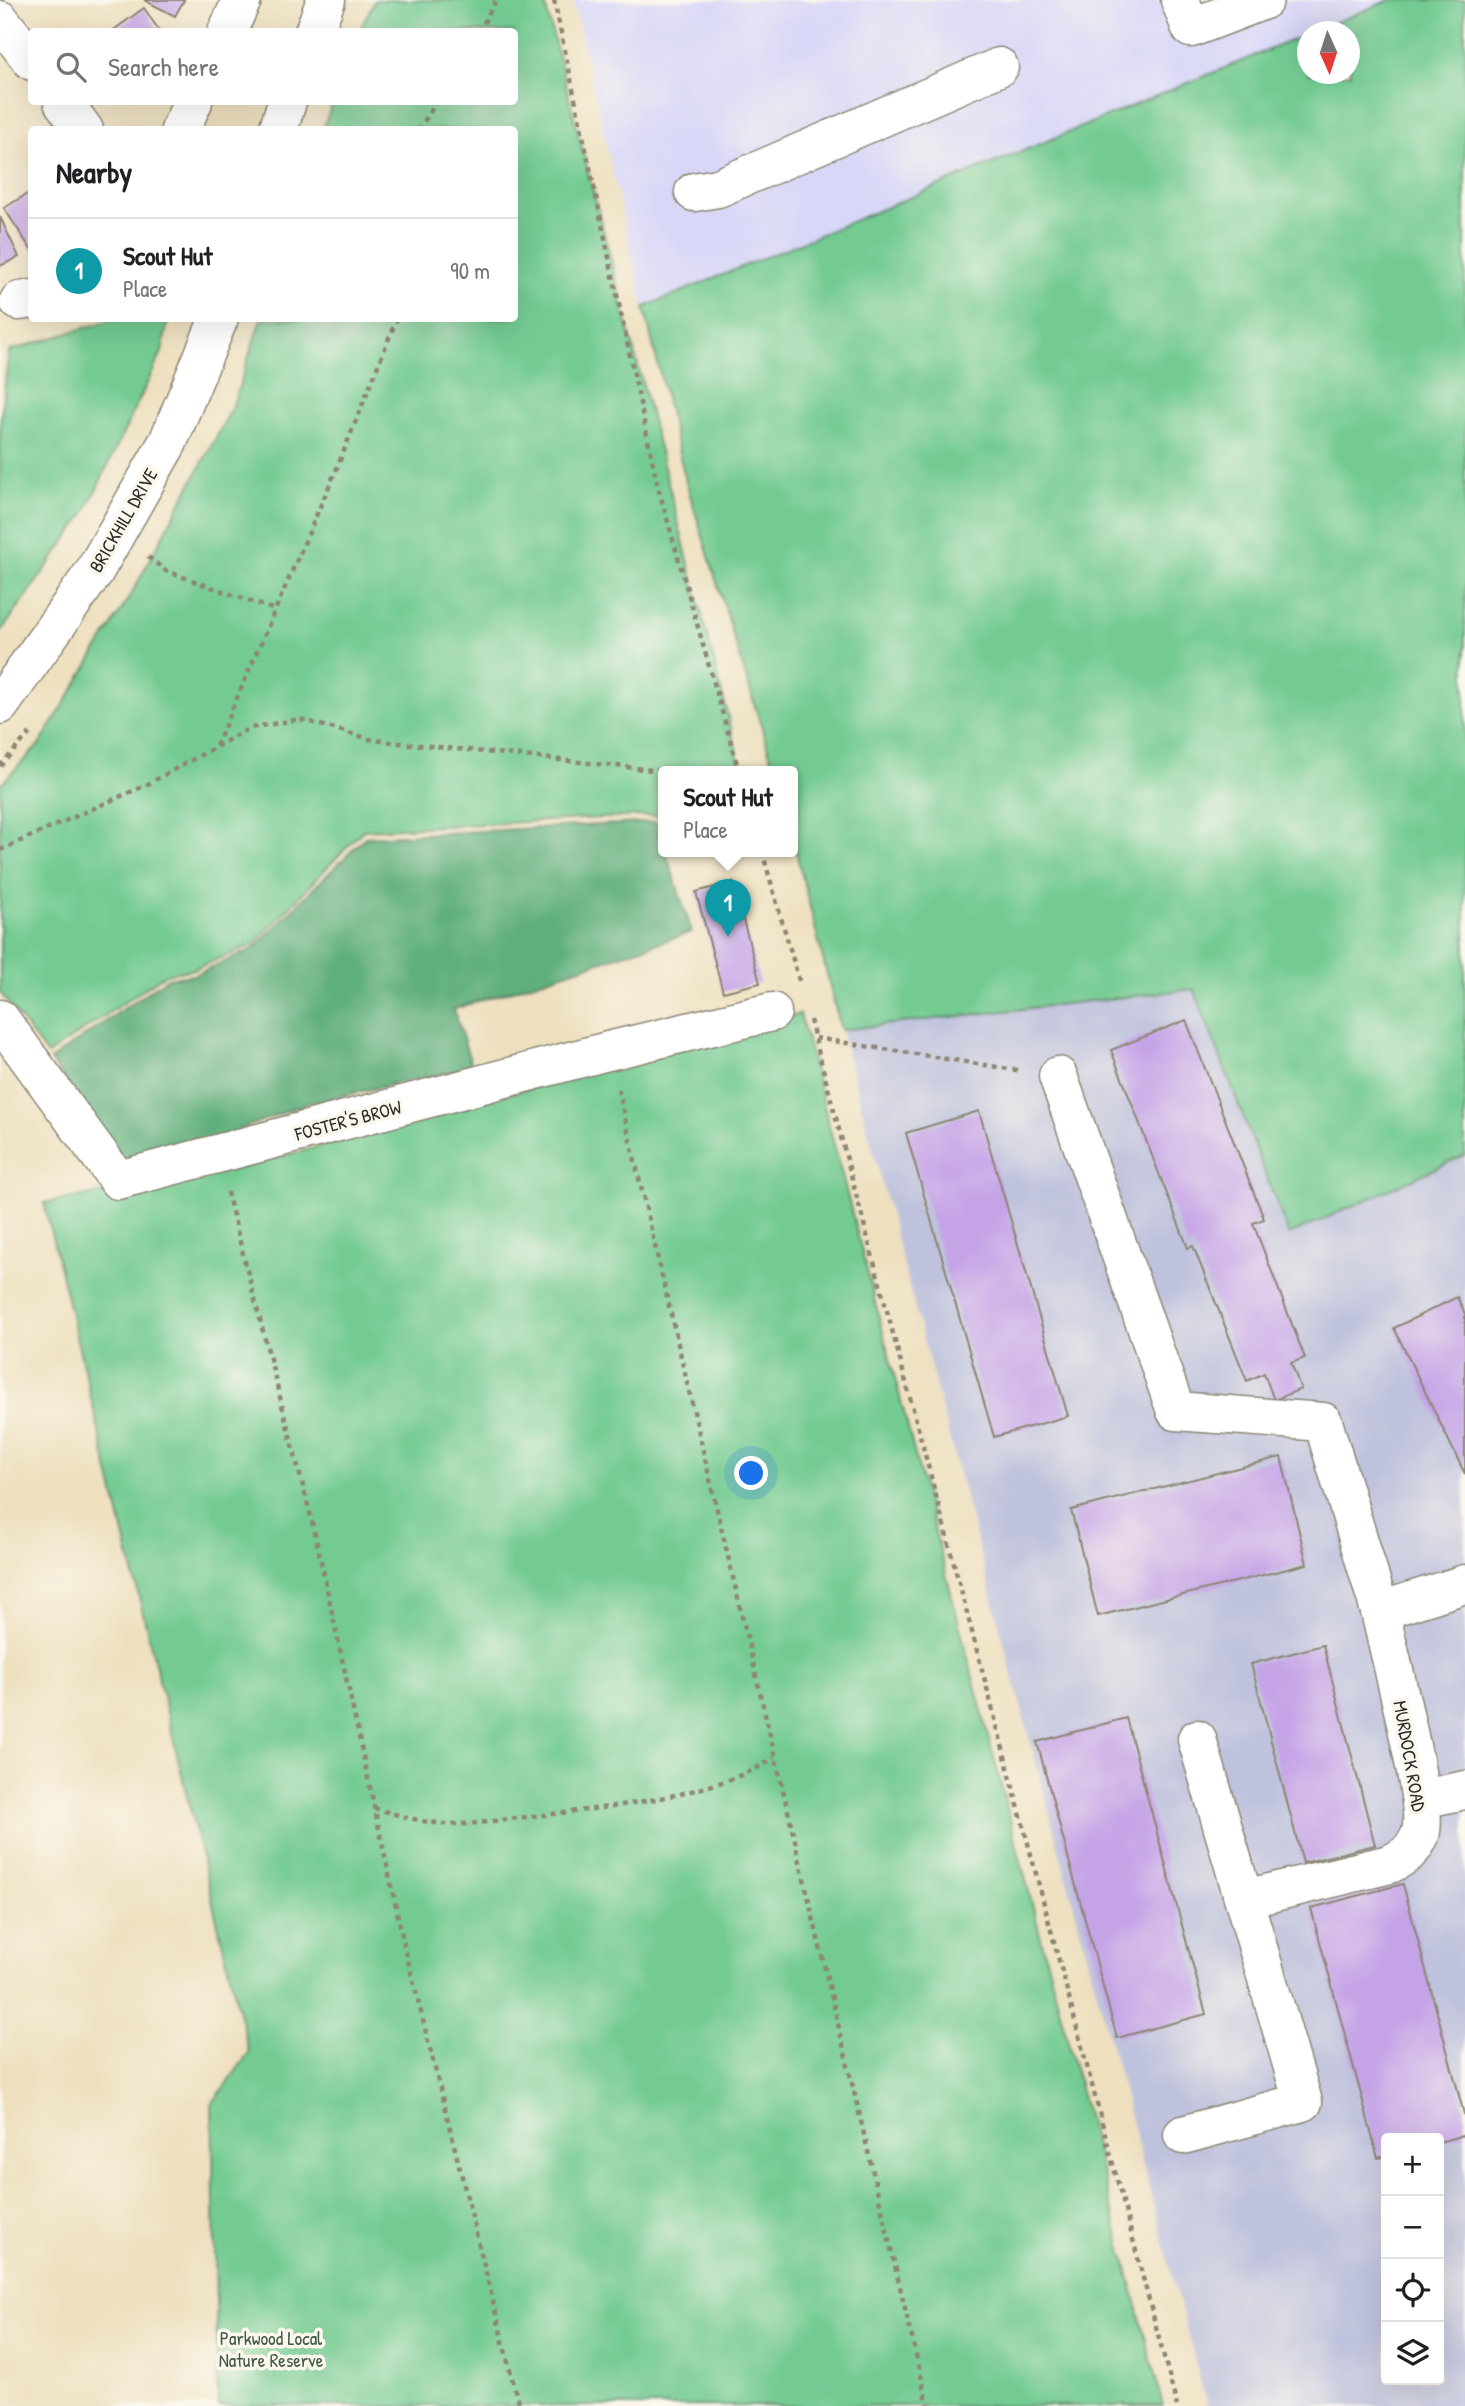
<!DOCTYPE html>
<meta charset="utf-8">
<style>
body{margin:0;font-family:"Patrick Hand",sans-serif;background:#f2f2f2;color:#202124}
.controls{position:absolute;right:21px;bottom:21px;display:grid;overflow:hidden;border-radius:7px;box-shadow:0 7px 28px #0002}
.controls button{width:63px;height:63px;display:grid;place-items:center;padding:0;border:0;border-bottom:2px solid #e0e0e0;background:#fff;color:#202124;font:35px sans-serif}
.compass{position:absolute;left:1297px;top:21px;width:63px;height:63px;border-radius:50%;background:#fff;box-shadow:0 7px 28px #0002;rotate:177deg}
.you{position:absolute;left:752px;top:1474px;width:24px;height:24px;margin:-18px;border:5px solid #fff;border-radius:50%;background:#1a73e8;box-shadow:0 0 0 10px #1a73e833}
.badge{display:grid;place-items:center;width:46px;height:46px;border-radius:50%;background:#b45309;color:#fff;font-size:23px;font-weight:700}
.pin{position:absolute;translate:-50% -58px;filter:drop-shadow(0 2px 4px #0008)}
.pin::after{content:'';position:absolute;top:37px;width:24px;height:21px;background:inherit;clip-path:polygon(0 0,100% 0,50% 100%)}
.popup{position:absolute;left:658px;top:766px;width:140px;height:91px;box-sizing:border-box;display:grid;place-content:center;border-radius:7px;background:#fff;filter:drop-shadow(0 2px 5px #0005);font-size:23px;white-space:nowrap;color:#757577}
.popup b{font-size:26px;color:#202124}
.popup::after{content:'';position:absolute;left:50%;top:100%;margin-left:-14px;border:14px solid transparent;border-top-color:#fff}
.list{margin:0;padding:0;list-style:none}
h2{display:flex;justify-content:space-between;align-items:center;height:91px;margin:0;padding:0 28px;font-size:30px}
h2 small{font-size:23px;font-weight:400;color:#757577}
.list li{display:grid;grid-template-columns:46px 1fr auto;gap:21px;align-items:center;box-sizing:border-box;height:105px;padding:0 28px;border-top:2px solid #e0e0e0}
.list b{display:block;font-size:26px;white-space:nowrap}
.list p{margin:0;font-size:23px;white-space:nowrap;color:#757577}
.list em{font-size:23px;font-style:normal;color:#757577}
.icon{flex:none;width:38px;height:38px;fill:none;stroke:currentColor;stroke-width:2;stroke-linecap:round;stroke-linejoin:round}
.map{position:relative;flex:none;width:1465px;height:2406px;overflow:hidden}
.search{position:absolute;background:#fff;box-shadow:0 7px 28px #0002;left:28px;top:28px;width:490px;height:77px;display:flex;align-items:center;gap:18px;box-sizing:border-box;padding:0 24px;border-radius:7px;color:#757577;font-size:26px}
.panel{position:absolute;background:#fff;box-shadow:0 7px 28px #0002;left:28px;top:126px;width:490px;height:196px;border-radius:7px}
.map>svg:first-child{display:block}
.built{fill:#d8d7f8}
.industrial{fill:#bfc2dd;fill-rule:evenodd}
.green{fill:#73cb92;stroke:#4f7b5e;stroke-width:2}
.forest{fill:#5eaf7c;stroke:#446d54;stroke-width:2}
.building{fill:#c4a3e7}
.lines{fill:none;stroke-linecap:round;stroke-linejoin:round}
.minor-casing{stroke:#8c8675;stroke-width:41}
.path{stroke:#8c8675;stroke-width:4.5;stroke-dasharray:5 5;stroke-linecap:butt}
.minor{stroke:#fff;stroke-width:38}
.labels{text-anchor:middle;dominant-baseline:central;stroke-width:7;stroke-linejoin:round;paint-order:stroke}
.street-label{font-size:19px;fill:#2b2b2b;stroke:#fbf7ec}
.park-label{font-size:19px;fill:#415b4a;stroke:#fbf7ec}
</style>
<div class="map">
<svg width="1465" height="2406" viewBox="0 0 1465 2406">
<rect width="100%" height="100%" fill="#fbf7ec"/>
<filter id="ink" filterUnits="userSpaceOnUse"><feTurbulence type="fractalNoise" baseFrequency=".0143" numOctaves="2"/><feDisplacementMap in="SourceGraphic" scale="14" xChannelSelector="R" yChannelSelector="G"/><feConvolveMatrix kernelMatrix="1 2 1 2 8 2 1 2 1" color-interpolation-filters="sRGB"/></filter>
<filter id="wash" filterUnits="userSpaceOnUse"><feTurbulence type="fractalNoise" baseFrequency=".00686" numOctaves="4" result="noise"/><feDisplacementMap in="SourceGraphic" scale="28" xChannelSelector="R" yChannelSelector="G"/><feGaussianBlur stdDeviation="1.57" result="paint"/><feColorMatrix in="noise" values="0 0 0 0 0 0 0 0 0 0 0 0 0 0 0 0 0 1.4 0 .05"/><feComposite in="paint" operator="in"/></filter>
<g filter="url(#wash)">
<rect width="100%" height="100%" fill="#eee0bf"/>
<polygon class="built" points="573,0 1390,0 644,307"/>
<path class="industrial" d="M1194,989l95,246 176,-80v1251h-258l-366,-1376zM1386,2138h53v242h-53z"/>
<g class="green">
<polygon points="375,0 544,0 742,771 663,771 663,815 363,830 253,945 194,969 166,974 47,1055 0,992 0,785 40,744 133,591 232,408 261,319 514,318 514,130 323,129 333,102 514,102 514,32 359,31"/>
<polygon points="1390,0 1465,0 1465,1155 1289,1235 1194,989 841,1030 793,840 793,771 775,771 686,482 644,307 1307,34 1308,74 1350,74 1350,32 1314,31"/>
<polygon points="114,319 168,319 162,352 84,515 0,633 0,425 9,351"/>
<polygon points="800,1014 1163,2406 218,2406 212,2104 249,2053 44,1203 222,1173"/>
</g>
<polygon class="forest" points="656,822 692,932 454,1009 472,1067 305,1104 216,1139 126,1162 50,1060 168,978 194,975 253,949 365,837"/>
<g id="blocks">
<g class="building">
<polygon points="144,0 184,0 175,16"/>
<polygon points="144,8 160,32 111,32"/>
<polygon points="32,191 32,251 4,208"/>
<polygon points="0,217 19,257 0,266"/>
<polygon points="733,882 760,983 723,992 696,892"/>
<polygon points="1186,1020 1264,1219 1253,1223 1305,1358 1291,1363 1301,1389 1274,1400 1264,1373 1247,1381 1193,1246 1188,1248 1111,1050"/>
<polygon points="979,1111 1068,1416 994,1437 906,1133"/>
<polygon points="1457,1297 1465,1314 1465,1474 1394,1328"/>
<polygon points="1281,1457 1307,1564 1098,1616 1071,1510"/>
<polygon points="1323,1645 1375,1845 1303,1863 1251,1664"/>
<polygon points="1126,1718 1206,2014 1117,2038 1037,1742"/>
<polygon points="1403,1884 1465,2118 1465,2135 1439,2142 1439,2138 1386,2138 1386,2156 1378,2158 1311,1908"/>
</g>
</g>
</g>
<g filter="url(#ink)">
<use href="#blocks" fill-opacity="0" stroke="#8c8675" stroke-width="2"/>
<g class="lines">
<defs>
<g id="minor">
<polyline points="1180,0 1191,28 1264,0"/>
<polyline points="0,20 32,61"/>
<polyline points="227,32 242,0"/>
<polyline points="314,32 326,0"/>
<polyline points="63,102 84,130"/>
<polyline points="180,130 193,102"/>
<polyline points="278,130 287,102"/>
<polyline points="694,192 718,188 999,67"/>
<polyline points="19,301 32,299"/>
<polyline points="0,705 94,572 168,442 219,318"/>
<polyline points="0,1019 118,1180 608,1051 772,1012"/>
<polyline points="1058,1076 1176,1411 1323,1422 1380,1611"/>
<polyline points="1422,1799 1465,1790"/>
<path d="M1245,1899l145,-35c14,-7 24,-13 30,-29 11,-27 -32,-185 -40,-224l85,-27"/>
<polyline points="1183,2135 1303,2102 1197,1739"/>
</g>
</defs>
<use href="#minor" class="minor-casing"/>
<g class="path">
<polyline points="554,0 658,487 739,771"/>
<polyline points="479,32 496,0"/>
<polyline points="419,130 436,102"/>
<polyline points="148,557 166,571 275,610"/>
<polyline points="216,746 337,468 397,318"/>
<polyline points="0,766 30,733"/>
<polyline points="0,850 146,785 250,728 300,719 373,740 663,771"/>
<polyline points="762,851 800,984"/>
<polyline points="810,1020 1177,2406"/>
<polyline points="815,1038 1022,1071"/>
<polyline points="618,1089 928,2406"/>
<polyline points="227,1192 313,1525 404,1944 519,2406"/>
<path d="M374,1808c27,8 55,17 83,16 23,0 47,-5 69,-7 71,-8 189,-20 248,-59"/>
</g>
<use href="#minor" class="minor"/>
</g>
</g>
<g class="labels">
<g class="street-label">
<text transform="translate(123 520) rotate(-60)">BRICKHILL DRIVE</text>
<text transform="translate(348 1120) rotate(-15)">FOSTER'S BROW</text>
<text transform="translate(1410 1756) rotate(80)">MURDOCK ROAD</text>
</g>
<g class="park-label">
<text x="271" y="2338">Parkwood Local<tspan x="271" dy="22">Nature Reserve</tspan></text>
</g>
</g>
</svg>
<div class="controls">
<button>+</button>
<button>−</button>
<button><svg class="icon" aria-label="locate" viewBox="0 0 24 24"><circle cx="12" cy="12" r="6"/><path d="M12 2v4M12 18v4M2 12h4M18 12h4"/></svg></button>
<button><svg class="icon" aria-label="layers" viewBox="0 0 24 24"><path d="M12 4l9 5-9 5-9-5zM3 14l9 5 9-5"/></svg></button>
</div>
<svg class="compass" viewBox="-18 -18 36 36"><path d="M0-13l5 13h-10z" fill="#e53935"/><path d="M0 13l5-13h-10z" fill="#757577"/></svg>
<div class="you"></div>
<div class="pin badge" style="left:728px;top:937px;background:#0f9aa8">1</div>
<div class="popup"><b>Scout Hut</b>Place</div>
<div class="search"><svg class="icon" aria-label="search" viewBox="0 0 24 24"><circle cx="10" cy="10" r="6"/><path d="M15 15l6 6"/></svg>Search here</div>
<section class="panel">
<h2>Nearby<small></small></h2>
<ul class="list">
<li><span class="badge" style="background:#0f9aa8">1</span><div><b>Scout Hut</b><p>Place</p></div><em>90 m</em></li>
</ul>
</section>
</div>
